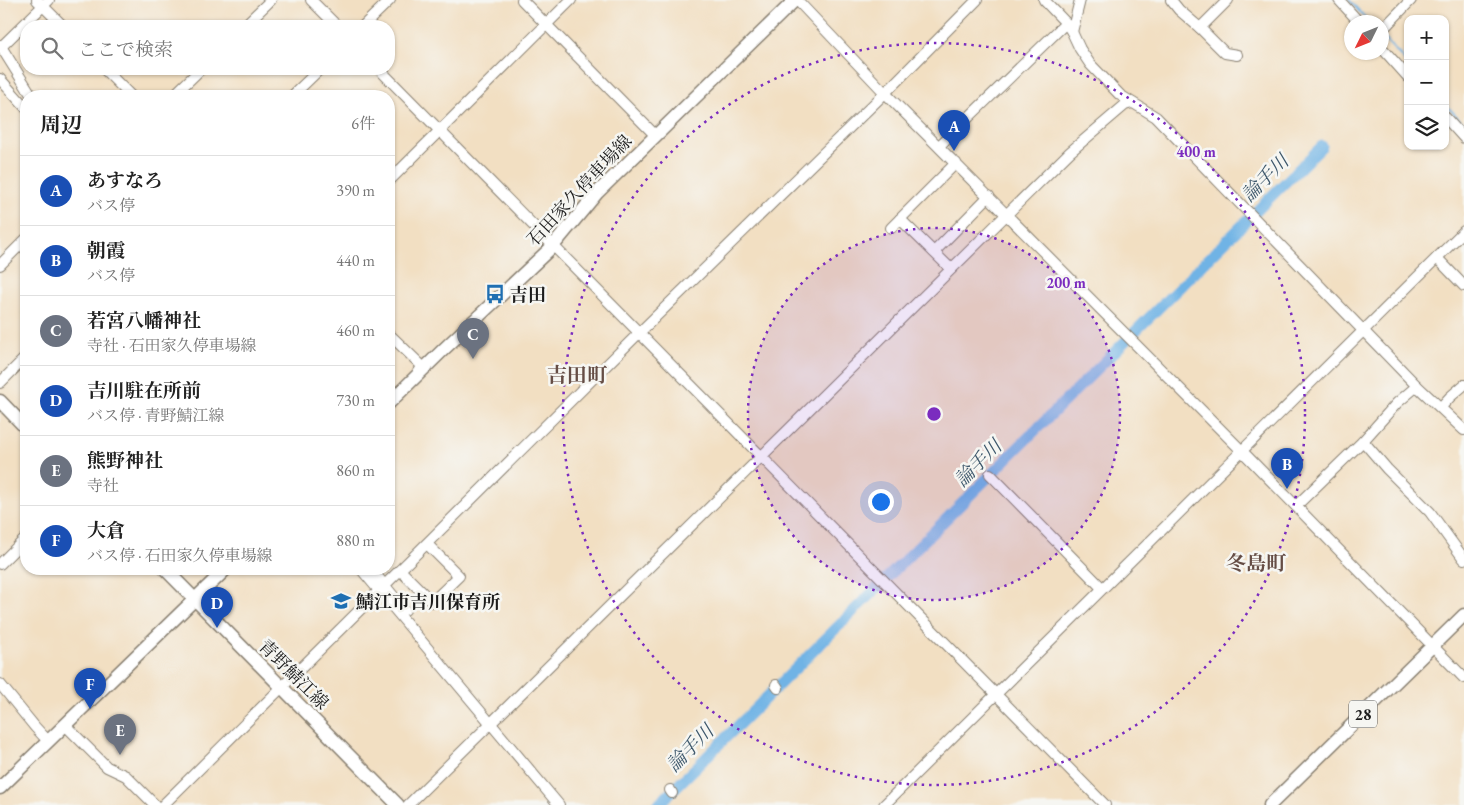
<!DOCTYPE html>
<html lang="ja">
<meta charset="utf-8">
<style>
body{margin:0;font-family:"EB Garamond","Noto Serif JP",serif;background:#f2f2f2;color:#222}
.controls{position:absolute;right:15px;top:15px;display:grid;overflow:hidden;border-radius:10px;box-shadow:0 1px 4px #0004}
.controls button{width:45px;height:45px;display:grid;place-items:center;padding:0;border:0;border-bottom:1px solid #e0e0e0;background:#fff;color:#222;font:25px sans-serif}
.compass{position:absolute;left:1344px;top:15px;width:45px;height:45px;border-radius:50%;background:#fff;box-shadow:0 1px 4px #0004;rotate:227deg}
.you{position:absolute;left:880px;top:501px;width:18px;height:18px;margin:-12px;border:4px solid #fff;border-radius:50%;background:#1a73e8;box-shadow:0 0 0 8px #1a73e833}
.badge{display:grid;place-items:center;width:32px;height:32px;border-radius:50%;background:#0f766e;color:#fff;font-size:16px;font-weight:700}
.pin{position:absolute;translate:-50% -41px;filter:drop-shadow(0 1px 2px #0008)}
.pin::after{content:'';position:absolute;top:26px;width:18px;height:15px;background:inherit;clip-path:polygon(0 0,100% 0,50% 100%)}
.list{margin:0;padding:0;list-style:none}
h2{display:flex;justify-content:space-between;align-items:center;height:65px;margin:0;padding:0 20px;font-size:21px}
h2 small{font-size:16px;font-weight:400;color:#767676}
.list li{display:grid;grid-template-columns:32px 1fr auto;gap:15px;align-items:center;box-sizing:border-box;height:70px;padding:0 20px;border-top:1px solid #e0e0e0}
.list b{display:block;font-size:19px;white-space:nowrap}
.list p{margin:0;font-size:16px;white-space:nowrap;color:#767676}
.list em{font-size:16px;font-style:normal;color:#767676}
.icon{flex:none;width:28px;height:28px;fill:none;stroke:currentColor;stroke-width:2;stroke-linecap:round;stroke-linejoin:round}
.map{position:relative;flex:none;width:1464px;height:805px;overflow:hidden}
.search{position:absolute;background:#fff;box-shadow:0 1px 4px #0004;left:20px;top:20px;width:375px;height:55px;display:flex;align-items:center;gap:12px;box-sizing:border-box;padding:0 18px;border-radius:20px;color:#767676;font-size:19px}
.panel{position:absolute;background:#fff;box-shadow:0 1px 4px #0004;left:20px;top:90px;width:375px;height:485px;border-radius:20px}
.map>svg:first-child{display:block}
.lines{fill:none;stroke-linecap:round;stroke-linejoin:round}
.stream{stroke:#70b3e5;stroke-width:2}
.river{stroke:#70b3e5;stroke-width:11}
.minor-casing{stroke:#877e6f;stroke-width:12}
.major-casing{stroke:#877e6f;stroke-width:15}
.minor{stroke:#fff;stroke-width:10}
.major{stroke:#fff;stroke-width:12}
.ring{fill:none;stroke:#7b2cbf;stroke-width:2.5;stroke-dasharray:2.5 5}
.labels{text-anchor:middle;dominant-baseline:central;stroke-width:5;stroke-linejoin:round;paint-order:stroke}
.shield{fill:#f6f6f2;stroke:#5d5d5c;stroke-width:1}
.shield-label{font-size:16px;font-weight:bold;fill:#1c1c1c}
.street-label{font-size:18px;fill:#1c1c1c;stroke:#f6f6f2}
.poi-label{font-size:18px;font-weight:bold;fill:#1c1c1c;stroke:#f6f6f2;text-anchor:start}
.water-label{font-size:19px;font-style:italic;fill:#3e586c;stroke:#f6f6f2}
.quarter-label{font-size:20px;font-weight:bold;fill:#654d45;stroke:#f6f6f2}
.centre{fill:#7b2cbf;stroke:#f6f6f2;stroke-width:2.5}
.ring-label{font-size:15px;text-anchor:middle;font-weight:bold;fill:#7b2cbf;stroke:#f6f6f2;stroke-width:5;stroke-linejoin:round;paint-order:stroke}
</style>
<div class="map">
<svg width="1464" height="805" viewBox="0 0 1464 805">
<rect width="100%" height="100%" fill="#f6f6f2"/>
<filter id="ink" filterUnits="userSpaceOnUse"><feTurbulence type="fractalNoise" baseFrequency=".02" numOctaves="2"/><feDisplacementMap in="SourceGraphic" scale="10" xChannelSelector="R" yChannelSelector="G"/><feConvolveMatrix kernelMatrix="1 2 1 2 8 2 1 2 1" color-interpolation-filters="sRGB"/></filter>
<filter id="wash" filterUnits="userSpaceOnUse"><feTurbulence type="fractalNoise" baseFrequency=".0096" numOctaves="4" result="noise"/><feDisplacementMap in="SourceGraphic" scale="20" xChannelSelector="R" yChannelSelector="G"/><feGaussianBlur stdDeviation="1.12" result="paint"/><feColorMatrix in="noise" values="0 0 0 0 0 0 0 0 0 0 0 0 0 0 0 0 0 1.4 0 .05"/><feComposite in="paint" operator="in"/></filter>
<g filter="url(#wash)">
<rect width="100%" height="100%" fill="#f2dfc2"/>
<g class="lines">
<g class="stream">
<polyline points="1349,0 1369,22"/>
<polyline points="1382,36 1408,64"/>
<polyline points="1445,104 1464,124"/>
</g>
<polyline class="river" points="658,805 1322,146"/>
</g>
</g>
<g filter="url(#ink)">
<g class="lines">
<defs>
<g id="minor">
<polyline points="37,0 63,26"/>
<polyline points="311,0 337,26"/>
<polyline points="522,0 655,135"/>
<polyline points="797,0 885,93 1242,451 1464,678"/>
<polyline points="1044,0 1066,23 1072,32 1080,49 1090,64 1120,95 1156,117 1417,386 1464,430"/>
<polyline points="1171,0 1179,10 1200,28 1225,53 1237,55"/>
<polyline points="1339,0 1359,22"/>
<polyline points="244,26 271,0"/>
<polyline points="363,26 390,0"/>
<polyline points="1200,28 1228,0"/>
<polyline points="1382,30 1411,0"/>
<polyline points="1072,32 1080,0"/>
<polyline points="0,45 32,96"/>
<polyline points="0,48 49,0"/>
<polyline points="1382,48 1408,77"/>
<polyline points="104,69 131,96"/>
<polyline points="379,69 1105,805"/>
<polyline points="0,79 26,108"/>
<polyline points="173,96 201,69"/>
<polyline points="292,96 320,69"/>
<polyline points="1445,117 1464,138"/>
<polyline points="939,146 1066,23"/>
<polyline points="389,181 571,0"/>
<polyline points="900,219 951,269"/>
<polyline points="891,228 956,163"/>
<polyline points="934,252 989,196"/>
<polyline points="1437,258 1464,286"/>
<polyline points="0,265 26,239"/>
<polyline points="389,334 422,366 419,372"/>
<polyline points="0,383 26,357"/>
<polyline points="1441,407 1450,397 1464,385"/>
<polyline points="1363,441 1387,469 1430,512 1464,559"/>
<polyline points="990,474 1102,588"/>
<polyline points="1296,506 1363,441 1397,403 1417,386"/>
<polyline points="0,564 26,538"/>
<polyline points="361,569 559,805"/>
<polyline points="371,569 405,610"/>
<polyline points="400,570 432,602 459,576 427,544"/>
<polyline points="0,684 35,727 48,741"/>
<polyline points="776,685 778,688"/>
<polyline points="65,725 107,767 126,776 155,805"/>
<polyline points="670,790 672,793"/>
<polyline points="163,805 639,333 885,93 977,0"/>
<polyline points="408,805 1070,152 1125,105 1132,103"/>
<polyline points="884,805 1464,231"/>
</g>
<g id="major">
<polyline points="0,401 26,428"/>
<polyline points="389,403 444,349 553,246 597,193 795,0"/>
<polyline points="165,569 398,805"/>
<polyline points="0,788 226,569"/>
<polyline points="1270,805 1464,615"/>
</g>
</defs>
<use href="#minor" class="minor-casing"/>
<use href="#major" class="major-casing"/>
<use href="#minor" class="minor"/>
<use href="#major" class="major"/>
</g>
</g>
<circle cx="934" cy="414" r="186" fill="#7b2cbf" fill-opacity=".12"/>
<g class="ring">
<circle cx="934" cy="414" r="186"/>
<circle cx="934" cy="414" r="371"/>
</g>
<defs>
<symbol id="bus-bare" viewBox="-9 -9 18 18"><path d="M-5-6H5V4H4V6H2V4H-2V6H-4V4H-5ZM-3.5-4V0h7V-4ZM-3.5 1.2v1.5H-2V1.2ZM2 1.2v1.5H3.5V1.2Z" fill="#1f6fb2" stroke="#f6f6f2" stroke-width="2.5" paint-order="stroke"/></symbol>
<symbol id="school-bare" viewBox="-9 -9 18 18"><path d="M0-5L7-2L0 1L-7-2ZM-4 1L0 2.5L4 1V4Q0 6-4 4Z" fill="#1f6fb2" stroke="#f6f6f2" stroke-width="2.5" paint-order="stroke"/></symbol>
</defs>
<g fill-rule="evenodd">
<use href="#bus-bare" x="481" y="280" width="28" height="28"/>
<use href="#school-bare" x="327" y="587" width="28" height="28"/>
</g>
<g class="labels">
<rect class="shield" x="1349" y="700.5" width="28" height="27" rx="4"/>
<g class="shield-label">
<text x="1363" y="714">28</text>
</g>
<g class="street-label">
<text transform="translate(579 190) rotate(-47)">石田家久停車場線</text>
<text transform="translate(294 674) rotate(45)">青野鯖江線</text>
</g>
<g class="poi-label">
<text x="510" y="294">吉田</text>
<text x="356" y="601">鯖江市吉川保育所</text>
</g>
<g class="water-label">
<text transform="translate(1265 178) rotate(-45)">論手川</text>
<text transform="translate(978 463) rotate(-45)">論手川</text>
<text transform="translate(690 748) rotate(-45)">論手川</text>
</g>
<g class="quarter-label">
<text x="577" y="375">吉田町</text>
<text x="1256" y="563">冬島町</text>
</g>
</g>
<circle cx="934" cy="414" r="8" class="centre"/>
<g class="ring-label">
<text x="1196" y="157">400 m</text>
<text x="1066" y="288">200 m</text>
</g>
</svg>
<div class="controls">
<button>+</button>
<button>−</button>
<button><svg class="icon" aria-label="layers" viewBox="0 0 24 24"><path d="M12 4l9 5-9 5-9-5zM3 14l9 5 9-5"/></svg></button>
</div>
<svg class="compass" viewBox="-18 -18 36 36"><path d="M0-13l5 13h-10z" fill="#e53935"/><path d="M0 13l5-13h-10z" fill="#767676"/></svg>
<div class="you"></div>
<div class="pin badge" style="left:954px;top:151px;background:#1a4fb4">A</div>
<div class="pin badge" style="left:1287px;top:489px;background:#1a4fb4">B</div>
<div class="pin badge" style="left:473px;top:359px;background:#6b7280">C</div>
<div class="pin badge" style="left:217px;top:628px;background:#1a4fb4">D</div>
<div class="pin badge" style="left:120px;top:755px;background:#6b7280">E</div>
<div class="pin badge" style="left:90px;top:709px;background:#1a4fb4">F</div>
<div class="search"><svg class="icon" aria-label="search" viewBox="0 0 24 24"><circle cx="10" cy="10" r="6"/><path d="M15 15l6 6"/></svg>ここで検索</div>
<section class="panel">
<h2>周辺<small>6件</small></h2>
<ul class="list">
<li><span class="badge" style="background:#1a4fb4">A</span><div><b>あすなろ</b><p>バス停</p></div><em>390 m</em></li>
<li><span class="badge" style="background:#1a4fb4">B</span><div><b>朝霞</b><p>バス停</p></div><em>440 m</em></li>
<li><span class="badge" style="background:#6b7280">C</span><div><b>若宮八幡神社</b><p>寺社 · 石田家久停車場線</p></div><em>460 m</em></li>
<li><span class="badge" style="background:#1a4fb4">D</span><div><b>吉川駐在所前</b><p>バス停 · 青野鯖江線</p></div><em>730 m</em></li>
<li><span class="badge" style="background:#6b7280">E</span><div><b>熊野神社</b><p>寺社</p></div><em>860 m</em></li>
<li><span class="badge" style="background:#1a4fb4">F</span><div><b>大倉</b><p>バス停 · 石田家久停車場線</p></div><em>880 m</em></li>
</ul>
</section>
</div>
